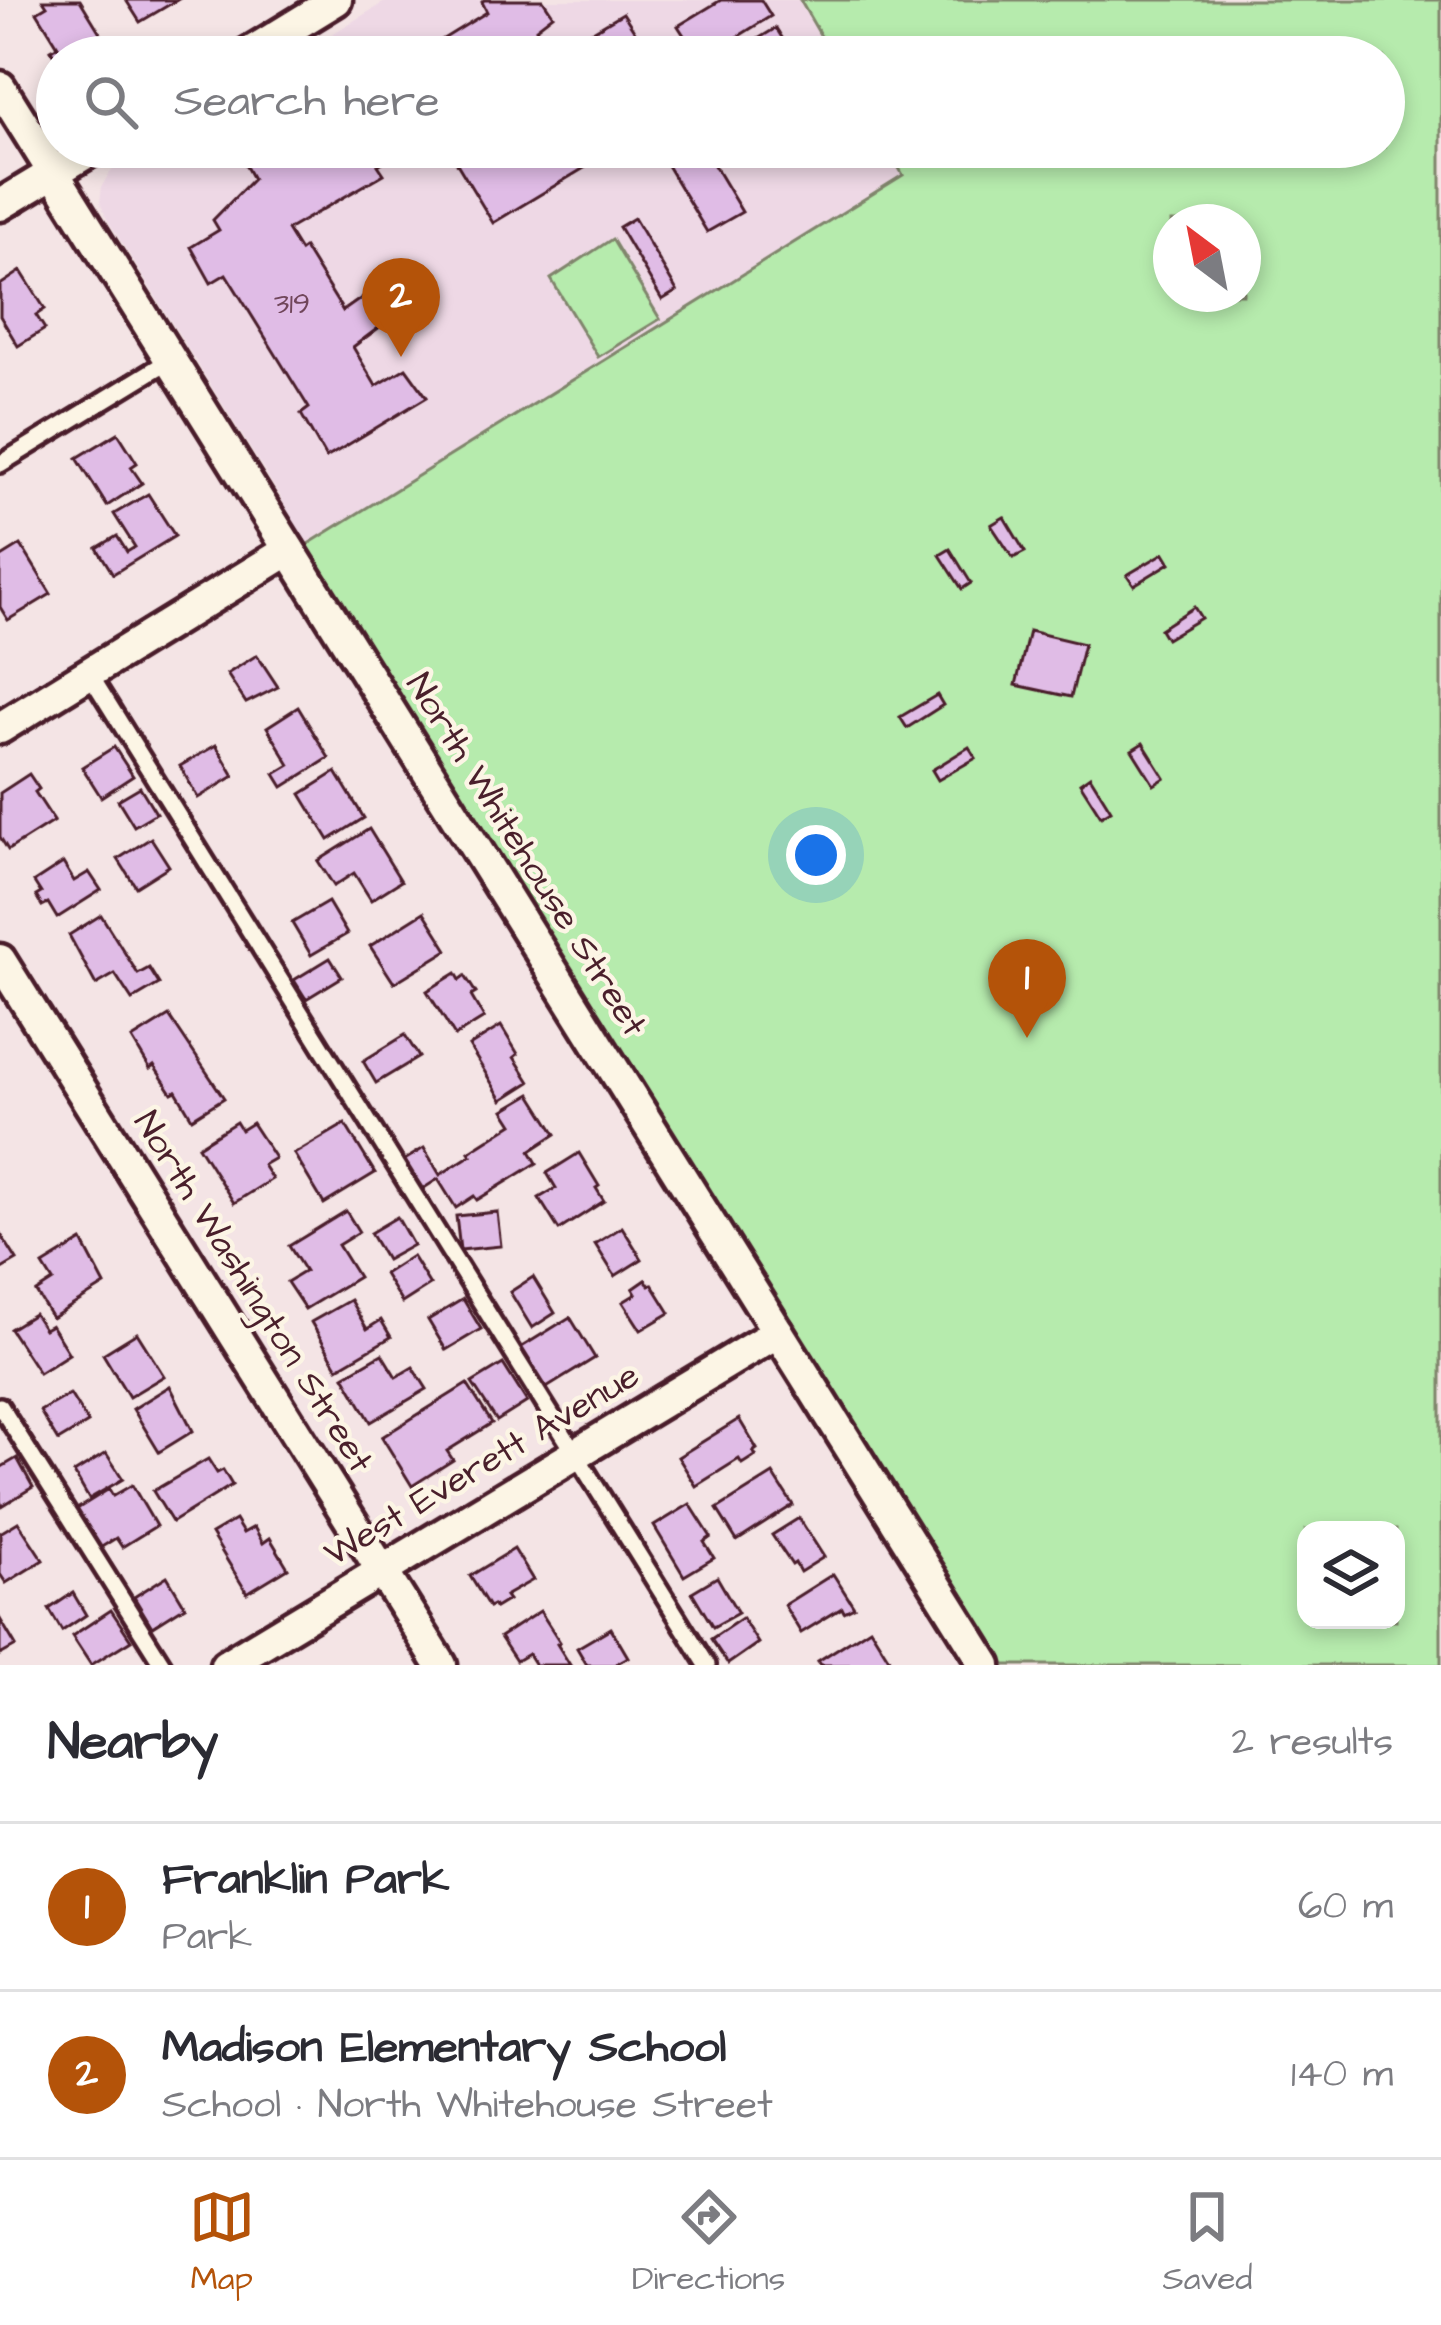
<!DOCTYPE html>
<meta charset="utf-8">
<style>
body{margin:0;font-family:"Architects Daughter",sans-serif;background:#f7f7f7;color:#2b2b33}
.controls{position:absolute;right:36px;bottom:36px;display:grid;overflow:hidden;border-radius:24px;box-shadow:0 6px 18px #0003}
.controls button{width:108px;height:108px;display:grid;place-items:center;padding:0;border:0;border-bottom:3px solid #e1e1e2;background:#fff;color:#2b2b33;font:60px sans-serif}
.compass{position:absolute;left:1153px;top:204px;width:108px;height:108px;border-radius:50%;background:#fff;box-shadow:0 6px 18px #0003;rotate:328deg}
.you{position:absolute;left:816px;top:855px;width:42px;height:42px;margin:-30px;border:9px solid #fff;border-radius:50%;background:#1a73e8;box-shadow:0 0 0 18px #1a73e833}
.badge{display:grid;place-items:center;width:78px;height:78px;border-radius:50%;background:#b45309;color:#fff;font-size:39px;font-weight:700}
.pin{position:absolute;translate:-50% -99px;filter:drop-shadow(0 3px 6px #0008)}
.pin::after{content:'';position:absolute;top:63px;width:42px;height:36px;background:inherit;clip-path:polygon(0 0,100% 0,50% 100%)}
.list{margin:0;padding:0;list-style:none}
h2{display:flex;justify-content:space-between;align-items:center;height:156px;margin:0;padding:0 48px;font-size:51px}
h2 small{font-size:39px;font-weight:400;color:#7c7c81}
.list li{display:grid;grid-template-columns:78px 1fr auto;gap:36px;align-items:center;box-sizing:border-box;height:168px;padding:0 48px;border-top:3px solid #e1e1e2}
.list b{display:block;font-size:45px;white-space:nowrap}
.list p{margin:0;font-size:39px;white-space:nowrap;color:#7c7c81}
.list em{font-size:39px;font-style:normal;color:#7c7c81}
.icon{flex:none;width:66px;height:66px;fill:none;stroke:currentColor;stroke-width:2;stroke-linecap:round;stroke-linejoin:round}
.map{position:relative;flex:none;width:1441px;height:1665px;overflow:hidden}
.search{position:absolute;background:#fff;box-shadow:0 6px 18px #0003;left:36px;right:36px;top:36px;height:132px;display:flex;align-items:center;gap:30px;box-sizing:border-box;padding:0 42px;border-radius:66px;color:#7c7c81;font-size:45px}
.sheet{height:492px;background:#fff}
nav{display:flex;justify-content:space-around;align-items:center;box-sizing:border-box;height:168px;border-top:3px solid #e1e1e2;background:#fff;font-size:33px;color:#7c7c81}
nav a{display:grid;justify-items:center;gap:6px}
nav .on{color:#b45309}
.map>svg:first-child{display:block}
.built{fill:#eed8e5}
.green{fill:#b6ebad;stroke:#80856c;stroke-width:3;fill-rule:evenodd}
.building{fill:#e0bce6;stroke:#4a1f2b;stroke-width:3}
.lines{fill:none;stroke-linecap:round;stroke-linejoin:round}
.lane-casing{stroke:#4a1f2b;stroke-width:24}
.street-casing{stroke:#4a1f2b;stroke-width:39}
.lane{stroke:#fcf5e5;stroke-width:15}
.street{stroke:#fcf5e5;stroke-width:30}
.labels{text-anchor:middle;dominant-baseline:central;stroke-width:9;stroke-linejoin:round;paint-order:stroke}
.number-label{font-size:30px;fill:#70465a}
.street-label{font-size:36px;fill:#4a1f2b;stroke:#fcf5e5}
</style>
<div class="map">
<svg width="1441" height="1665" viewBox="0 0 1441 1665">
<rect width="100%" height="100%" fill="#f4e4e5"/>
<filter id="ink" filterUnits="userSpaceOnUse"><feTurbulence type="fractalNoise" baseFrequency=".00833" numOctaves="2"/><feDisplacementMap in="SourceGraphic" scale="24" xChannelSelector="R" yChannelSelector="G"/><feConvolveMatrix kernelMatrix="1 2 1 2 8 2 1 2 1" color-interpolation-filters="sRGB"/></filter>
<g filter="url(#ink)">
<g class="built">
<polygon points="388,0 800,0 833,57 294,57"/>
<polygon points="146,147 887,147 903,175 305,546 280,496 107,219 100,202 102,186 110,172"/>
</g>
<g class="green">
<path d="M800,0h641v1665h-436l-700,-1119 598,-371 -16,-28h497v-90h-551zM1171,222h72v72h-72zM1306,1530h90v90h-90z"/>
<polygon points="612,239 660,319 598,357 551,279"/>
</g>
<g class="building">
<polygon points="43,0 80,0 110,49 97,57 57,57 57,61 51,50 58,46 37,12 47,6"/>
<polygon points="126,0 177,0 140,22"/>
<polygon points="484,0 543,0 553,15 536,28 554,57 414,57 487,12 482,2"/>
<polygon points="721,0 761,0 771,16 705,57 698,57 678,26"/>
<polygon points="623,13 651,57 599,57 586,35"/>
<polygon points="776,28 794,57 728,57"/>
<polygon points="267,147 408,147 378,165 384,174 287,230 300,251 304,248 343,311 363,297 381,326 353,347 376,386 406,368 427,397 326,458 301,414 309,408 226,274 211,283 191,247 219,230 213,220 253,179 243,161"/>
<polygon points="447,147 619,147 493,223"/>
<polygon points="656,147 703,147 742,212 707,232"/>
<polygon points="634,218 677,291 662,300 619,227"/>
<polygon points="21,271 45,309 36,315 45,329 18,346 0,316 0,285"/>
<polygon points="118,433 137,463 131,467 142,483 107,506 77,458"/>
<polygon points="148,494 175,536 113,574 97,548 117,536 127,552 135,547 114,514"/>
<polygon points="1004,517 1025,552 1013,558 991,525"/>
<polygon points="21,545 51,594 8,620 0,607 0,558"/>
<polygon points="950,549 971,583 962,589 940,555"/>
<polygon points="1164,553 1170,563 1134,585 1127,575"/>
<polygon points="1194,607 1201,618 1166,639 1160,629"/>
<polygon points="1029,631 1084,644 1071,697 1016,685"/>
<polygon points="257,655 278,687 246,703 227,674"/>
<polygon points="937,695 943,705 907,728 900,717"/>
<polygon points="298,707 329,758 283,787 275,774 290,765 267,727"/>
<polygon points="1143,743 1165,778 1154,785 1132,750"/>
<polygon points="216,745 234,776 198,798 180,766"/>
<polygon points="114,747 133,776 101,797 82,767"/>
<polygon points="969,747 976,758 938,780 932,770"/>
<polygon points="336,772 364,818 329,840 301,794"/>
<polygon points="29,774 39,789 35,792 54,821 8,850 0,837 0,793"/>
<polygon points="1090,776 1111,810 1101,816 1080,783"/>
<polygon points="140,787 156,813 134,826 118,800"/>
<polygon points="369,829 401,881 371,900 354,873 334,886 318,861"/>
<polygon points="151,838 169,866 136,887 118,859"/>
<polygon points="63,863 74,881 89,872 101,890 57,918 48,903 42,906 36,896 41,893 34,882"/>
<polygon points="328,902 347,934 311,955 292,923"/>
<polygon points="424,912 448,950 394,983 370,946"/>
<polygon points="101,915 138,974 149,968 159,984 132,1000 115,974 96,985 69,935"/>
<polygon points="330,958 342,977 306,999 294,980"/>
<polygon points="456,973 460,980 465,976 476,993 471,996 484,1018 455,1036 427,991"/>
<polygon points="169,1016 224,1098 192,1118 176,1091 172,1093 154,1066 150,1069 132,1039"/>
<polygon points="501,1026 518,1054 514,1057 530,1082 502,1100 469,1046"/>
<polygon points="405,1035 419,1057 376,1083 363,1061"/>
<polygon points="531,1094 556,1134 530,1151 537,1163 477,1200 474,1196 456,1208 438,1179 421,1190 403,1161 424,1148 440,1175 471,1155 469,1152 513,1124 504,1110"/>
<polygon points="236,1122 241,1130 252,1123 275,1158 263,1165 272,1179 234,1203 198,1146"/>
<polygon points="345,1124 375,1173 324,1204 294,1154"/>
<polygon points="579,1153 599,1186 596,1188 604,1201 559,1230 539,1198 556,1188 547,1173"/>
<polygon points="346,1211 359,1232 338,1245 358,1277 305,1309 287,1282 305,1271 289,1246"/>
<polygon points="497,1212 501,1246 460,1250 456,1216"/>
<polygon points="397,1217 413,1245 386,1260 370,1233"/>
<polygon points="622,1227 642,1259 615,1276 595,1244"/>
<polygon points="0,1233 17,1260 0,1270"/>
<polygon points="82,1241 105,1285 52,1318 36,1292 53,1281 43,1265"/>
<polygon points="412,1256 430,1285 402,1303 384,1274"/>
<polygon points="533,1277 555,1313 532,1328 510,1292"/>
<polygon points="646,1280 649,1285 652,1284 670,1313 641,1330 623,1302 636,1294 633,1289"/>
<polygon points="463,1299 481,1329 446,1350 428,1320"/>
<polygon points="350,1300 367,1329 381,1320 391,1337 338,1368 311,1322"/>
<polygon points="34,1314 44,1329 51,1325 69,1354 39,1373 10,1329"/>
<polygon points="570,1317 595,1358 545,1389 520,1348"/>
<polygon points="137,1333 164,1376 129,1397 103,1354"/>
<polygon points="382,1354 396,1377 413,1367 427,1389 371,1422 344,1376"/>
<polygon points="503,1364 527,1402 497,1421 472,1383"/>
<polygon points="467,1384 492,1423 447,1451 453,1460 412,1486 382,1437"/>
<polygon points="170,1386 193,1431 159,1452 133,1409"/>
<polygon points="70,1394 88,1423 58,1441 40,1411"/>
<polygon points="739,1419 757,1449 753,1452 756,1455 742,1464 739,1459 696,1486 678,1457"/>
<polygon points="106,1453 123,1479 89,1499 74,1473"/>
<polygon points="17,1458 33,1487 2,1506 0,1501 0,1468"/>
<polygon points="208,1459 217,1473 223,1470 232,1485 172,1522 153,1491"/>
<polygon points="773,1474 793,1505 737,1541 717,1509"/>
<polygon points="132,1485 156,1526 122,1547 116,1538 100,1548 77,1509 109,1489 113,1496"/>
<polygon points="690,1504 711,1537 704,1542 714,1558 684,1576 654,1526"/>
<polygon points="799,1518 824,1557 800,1572 795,1563 792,1565 772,1535"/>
<polygon points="235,1520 243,1533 254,1527 263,1543 270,1538 288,1568 247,1593 211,1534"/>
<polygon points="18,1522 43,1560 6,1583 0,1574 0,1533"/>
<polygon points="514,1549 533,1580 505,1596 508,1600 495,1608 493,1605 489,1607 470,1576"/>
<polygon points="833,1574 854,1607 844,1612 842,1608 801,1633 784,1605"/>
<polygon points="167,1576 185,1606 152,1627 134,1597"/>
<polygon points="717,1577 738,1613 713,1627 692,1592"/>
<polygon points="73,1593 86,1615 62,1631 49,1609"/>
<polygon points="111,1610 131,1640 91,1665 72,1636"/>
<polygon points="540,1611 560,1642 557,1644 570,1665 535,1665 528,1654 516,1661 500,1637"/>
<polygon points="742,1618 758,1643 728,1664 711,1639"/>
<polygon points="0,1619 16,1646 0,1655"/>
<polygon points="611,1628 628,1657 614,1665 587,1665 577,1648"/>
<polygon points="870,1628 893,1665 821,1665 818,1661"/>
</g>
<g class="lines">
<defs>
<g id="lane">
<polyline points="0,464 170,360"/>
<polyline points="89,673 707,1665"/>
<polyline points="0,1406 163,1665"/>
</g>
<g id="street">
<polyline points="243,57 336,0"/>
<polyline points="0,87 986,1665"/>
<polyline points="0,205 96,147"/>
<polyline points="0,728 289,550"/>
<polyline points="0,960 441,1665"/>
<polyline points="226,1665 778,1332"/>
</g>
</defs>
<use href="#lane" class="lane-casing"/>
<use href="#street" class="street-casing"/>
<use href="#lane" class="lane"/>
<use href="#street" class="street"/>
</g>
</g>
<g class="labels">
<g class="number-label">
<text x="292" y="304">319</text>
</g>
<g class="street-label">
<text transform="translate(526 855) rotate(58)">North Whitehouse Street</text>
<text transform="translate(253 1292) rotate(58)">North Washington Street</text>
<text transform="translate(482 1465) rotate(-31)">West Everett Avenue</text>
</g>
</g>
</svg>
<div class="controls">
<button><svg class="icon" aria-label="layers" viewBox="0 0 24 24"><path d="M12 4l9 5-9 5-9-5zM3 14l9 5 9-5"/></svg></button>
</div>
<svg class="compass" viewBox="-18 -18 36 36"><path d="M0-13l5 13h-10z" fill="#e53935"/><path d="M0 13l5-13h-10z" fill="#7c7c81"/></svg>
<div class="you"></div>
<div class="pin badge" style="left:1027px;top:1038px">1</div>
<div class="pin badge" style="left:401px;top:357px">2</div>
<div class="search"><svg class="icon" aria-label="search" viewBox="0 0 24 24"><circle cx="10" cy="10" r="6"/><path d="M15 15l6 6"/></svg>Search here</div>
</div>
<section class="sheet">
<h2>Nearby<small>2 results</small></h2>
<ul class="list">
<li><span class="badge">1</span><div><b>Franklin Park</b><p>Park</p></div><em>60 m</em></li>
<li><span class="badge">2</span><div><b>Madison Elementary School</b><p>School · North Whitehouse Street</p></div><em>140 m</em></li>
</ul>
</section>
<nav>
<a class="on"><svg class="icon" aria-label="map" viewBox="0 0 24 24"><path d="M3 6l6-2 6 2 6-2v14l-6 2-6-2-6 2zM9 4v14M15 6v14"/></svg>Map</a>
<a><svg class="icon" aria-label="directions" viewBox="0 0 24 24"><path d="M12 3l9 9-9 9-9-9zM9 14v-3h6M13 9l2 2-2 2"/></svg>Directions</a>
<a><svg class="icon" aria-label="saved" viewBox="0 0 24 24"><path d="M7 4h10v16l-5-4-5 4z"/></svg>Saved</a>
</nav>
